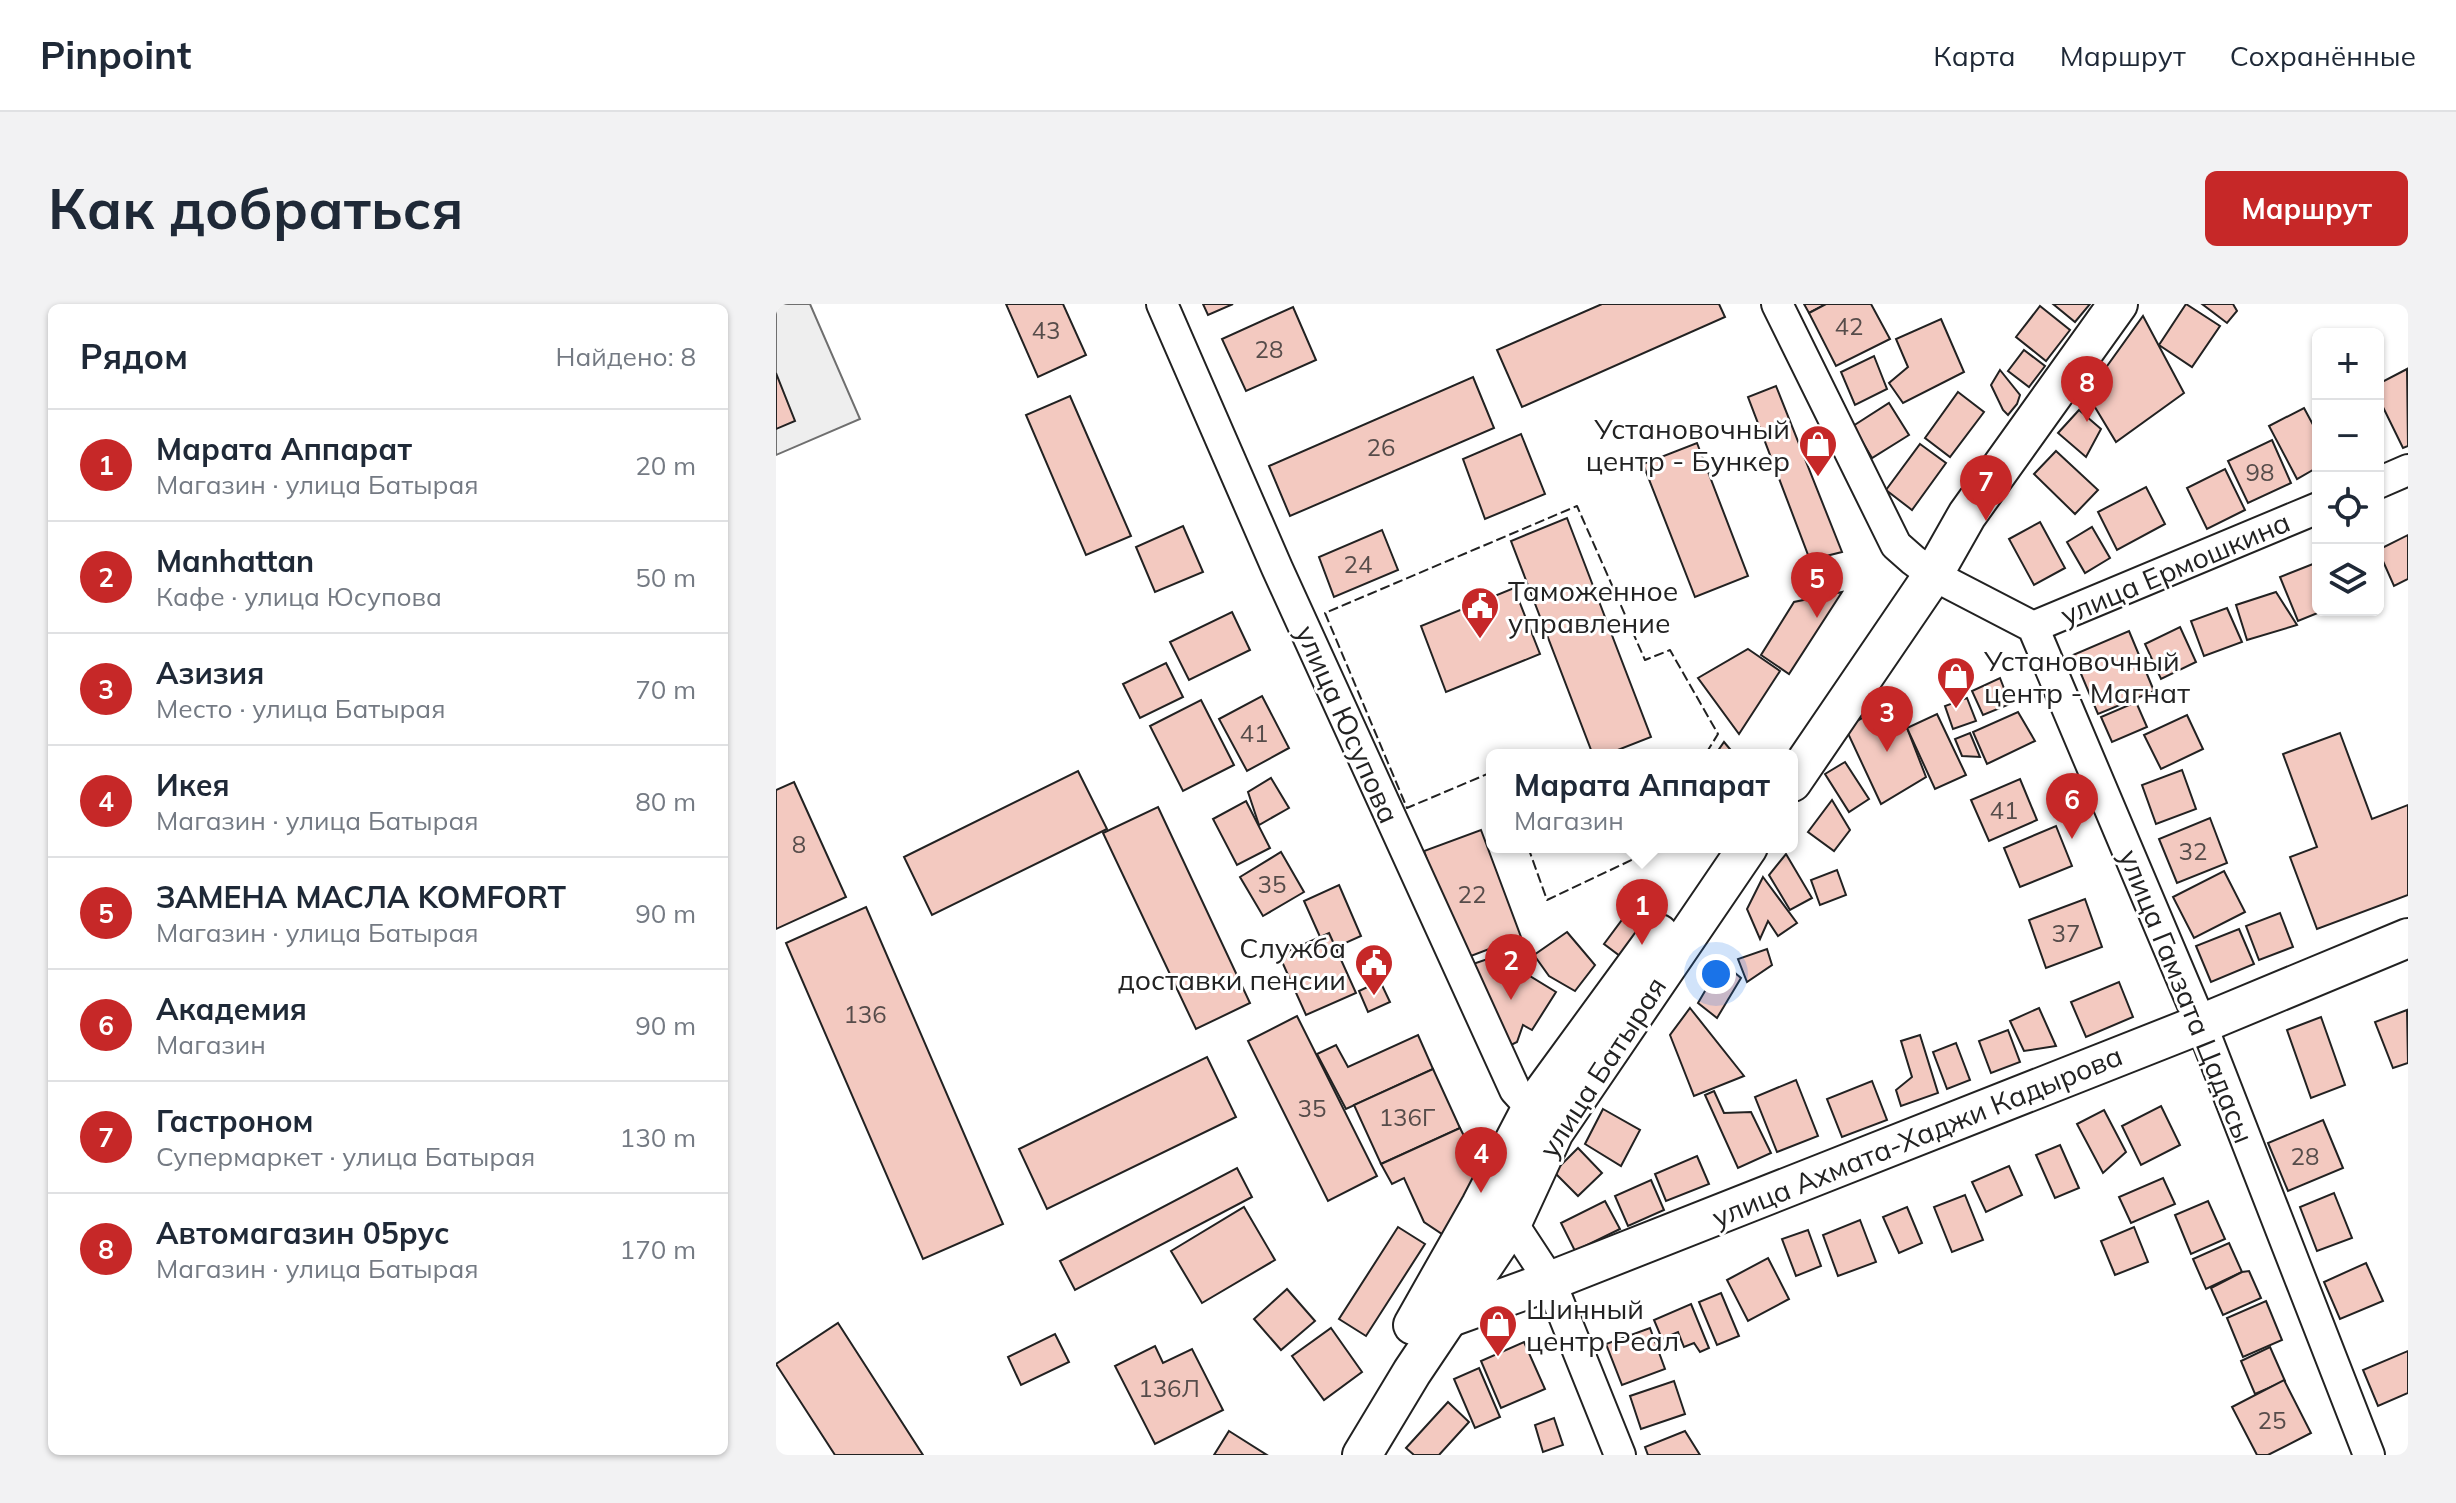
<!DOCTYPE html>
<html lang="ru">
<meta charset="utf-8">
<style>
body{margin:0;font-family:Mulish,sans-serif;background:#f2f2f3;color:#1f2937}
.controls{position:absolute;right:24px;top:24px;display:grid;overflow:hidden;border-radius:12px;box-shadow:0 2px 6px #0004}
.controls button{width:72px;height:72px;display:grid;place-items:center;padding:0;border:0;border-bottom:2px solid #e0e1e3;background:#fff;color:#1f2937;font:40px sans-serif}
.you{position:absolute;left:940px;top:670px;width:28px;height:28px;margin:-20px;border:6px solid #fff;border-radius:50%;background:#1a73e8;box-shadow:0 0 0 12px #1a73e833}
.badge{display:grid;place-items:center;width:52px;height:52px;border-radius:50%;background:#c62828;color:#fff;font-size:26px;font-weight:700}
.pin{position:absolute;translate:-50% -66px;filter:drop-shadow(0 2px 4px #0008)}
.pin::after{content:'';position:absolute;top:42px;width:28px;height:24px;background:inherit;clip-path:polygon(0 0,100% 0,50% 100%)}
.popup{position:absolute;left:710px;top:445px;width:312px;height:104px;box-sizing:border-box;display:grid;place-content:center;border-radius:12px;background:#fff;filter:drop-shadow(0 2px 6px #0005);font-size:26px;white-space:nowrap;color:#747a83}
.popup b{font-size:30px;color:#1f2937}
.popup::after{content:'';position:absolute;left:50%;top:100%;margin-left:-16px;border:16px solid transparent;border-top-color:#fff}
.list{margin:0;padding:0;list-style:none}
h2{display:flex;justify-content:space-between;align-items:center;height:104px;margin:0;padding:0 32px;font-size:34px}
h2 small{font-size:26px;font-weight:400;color:#747a83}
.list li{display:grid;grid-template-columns:52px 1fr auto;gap:24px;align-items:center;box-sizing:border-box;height:112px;padding:0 32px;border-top:2px solid #e0e1e3}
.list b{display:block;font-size:30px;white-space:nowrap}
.list p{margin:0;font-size:26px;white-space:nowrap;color:#747a83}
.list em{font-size:26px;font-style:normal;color:#747a83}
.icon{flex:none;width:44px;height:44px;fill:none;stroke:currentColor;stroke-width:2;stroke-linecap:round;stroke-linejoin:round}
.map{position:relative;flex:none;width:1632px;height:1151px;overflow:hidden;border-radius:12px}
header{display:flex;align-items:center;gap:48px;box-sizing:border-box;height:112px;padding:0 40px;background:#fff;border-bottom:2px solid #e0e1e3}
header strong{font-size:38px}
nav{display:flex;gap:44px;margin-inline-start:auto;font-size:28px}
.intro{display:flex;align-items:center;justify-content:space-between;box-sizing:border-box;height:192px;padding:0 48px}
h1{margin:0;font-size:56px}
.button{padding:20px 36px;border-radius:12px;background:#c62828;color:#fff;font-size:28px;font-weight:700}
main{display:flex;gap:48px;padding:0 48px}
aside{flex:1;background:#fff;border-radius:12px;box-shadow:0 2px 6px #0004}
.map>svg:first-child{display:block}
.green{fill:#eee;stroke:#6f6f6f;stroke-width:2}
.building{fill:#f3c9c0;stroke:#222;stroke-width:2}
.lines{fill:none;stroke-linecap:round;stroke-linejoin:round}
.minor-casing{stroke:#222;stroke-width:34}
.major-casing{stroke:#222;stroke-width:42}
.minor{stroke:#fff;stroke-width:30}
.major{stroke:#fff;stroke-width:38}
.fence{stroke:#222;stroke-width:2;stroke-dasharray:10 4;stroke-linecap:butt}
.labels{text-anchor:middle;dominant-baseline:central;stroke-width:6;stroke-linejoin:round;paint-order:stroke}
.number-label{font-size:24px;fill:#564c4a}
.poi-label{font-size:28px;fill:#222;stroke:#fff;text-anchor:start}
.street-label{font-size:28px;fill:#222;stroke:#fff}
</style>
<header>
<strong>Pinpoint</strong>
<nav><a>Карта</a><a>Маршрут</a><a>Сохранённые</a></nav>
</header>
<div class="intro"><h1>Как добраться</h1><a class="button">Маршрут</a></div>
<main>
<aside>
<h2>Рядом<small>Найдено: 8</small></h2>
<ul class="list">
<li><span class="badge">1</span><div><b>Марата Аппарат</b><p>Магазин · улица Батырая</p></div><em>20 m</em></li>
<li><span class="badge">2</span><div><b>Manhattan</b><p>Кафе · улица Юсупова</p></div><em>50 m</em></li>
<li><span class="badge">3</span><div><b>Азизия</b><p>Место · улица Батырая</p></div><em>70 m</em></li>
<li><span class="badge">4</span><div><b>Икея</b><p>Магазин · улица Батырая</p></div><em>80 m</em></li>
<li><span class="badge">5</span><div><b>ЗАМЕНА МАСЛА KOMFORT</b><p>Магазин · улица Батырая</p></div><em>90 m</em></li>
<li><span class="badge">6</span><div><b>Академия</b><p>Магазин</p></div><em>90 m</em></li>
<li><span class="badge">7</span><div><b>Гастроном</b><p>Супермаркет · улица Батырая</p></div><em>130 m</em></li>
<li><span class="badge">8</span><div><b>Автомагазин 05рус</b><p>Магазин · улица Батырая</p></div><em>170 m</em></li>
</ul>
</aside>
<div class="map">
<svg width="1632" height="1151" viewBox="0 0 1632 1151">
<rect width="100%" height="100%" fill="#fff"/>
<polygon class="green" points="0,0 34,0 84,115 0,151"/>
<g class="building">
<polygon points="230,0 287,0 310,51 262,73"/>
<polygon points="427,0 457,0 432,11"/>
<polygon points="826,0 943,0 949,13 746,103 721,46"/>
<polygon points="1028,0 1050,0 1033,9"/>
<polygon points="1050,0 1095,0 1114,35 1060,62 1033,9"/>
<polygon points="1277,0 1314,0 1299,18"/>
<polygon points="1410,0 1444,22 1416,63 1383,41"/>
<polygon points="1426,0 1457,0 1461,7 1451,19"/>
<polygon points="1264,2 1294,26 1270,57 1240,33"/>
<polygon points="517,3 540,56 470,87 446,35"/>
<polygon points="1367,12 1408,89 1340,138 1311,90"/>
<polygon points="1165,15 1188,68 1127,99 1113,79 1132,63 1120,35"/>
<polygon points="1248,46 1269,62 1253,83 1232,67"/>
<polygon points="1098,52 1111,85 1079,101 1065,68"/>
<polygon points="1631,65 1632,142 1627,144 1602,93 1602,80"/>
<polygon points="1224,66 1244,91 1241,100 1232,111 1227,106 1215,81"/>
<polygon points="0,69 19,117 0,125"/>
<polygon points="697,73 718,124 514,212 493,162"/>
<polygon points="1000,82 1066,248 1034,256 972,93"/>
<polygon points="1182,88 1208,108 1174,153 1149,134"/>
<polygon points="294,92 355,232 310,251 250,111"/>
<polygon points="1113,99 1133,131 1096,154 1077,122"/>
<polygon points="1528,104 1542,130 1542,163 1521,175 1493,122"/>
<polygon points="1303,106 1325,125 1310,153 1282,129"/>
<polygon points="745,130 769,190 709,215 687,155"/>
<polygon points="1496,136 1515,179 1472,199 1452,157"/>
<polygon points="921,139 972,272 919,293 867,160"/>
<polygon points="1144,140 1170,159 1136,206 1110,186"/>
<polygon points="1280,147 1322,186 1299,210 1258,170"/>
<polygon points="1449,165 1469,206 1431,225 1411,184"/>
<polygon points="1370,183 1389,220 1341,246 1322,208"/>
<polygon points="791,214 875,433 829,451 817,451 735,237"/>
<polygon points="1264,218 1289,264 1258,281 1233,235"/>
<polygon points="407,222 427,268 379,288 360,243"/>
<polygon points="1316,223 1334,254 1309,269 1291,238"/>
<polygon points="606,226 622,266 558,293 543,253"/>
<polygon points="1632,231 1632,275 1618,282 1602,246"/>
<polygon points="1542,258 1542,306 1549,306 1522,317 1504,273"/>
<polygon points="738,284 764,350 670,388 645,322"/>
<polygon points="1066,288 1013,370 985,351 1018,298"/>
<polygon points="1500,288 1521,321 1471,336 1460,301"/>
<polygon points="1451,304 1466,338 1428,352 1415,317"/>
<polygon points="456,308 474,346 413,376 394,338"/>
<polygon points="1404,323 1420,358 1385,375 1369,340"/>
<polygon points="1353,327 1378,387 1322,410 1297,351"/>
<polygon points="972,345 1004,367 963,430 922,374"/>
<polygon points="390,359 407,393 364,414 347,380"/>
<polygon points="1224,374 1234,400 1207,411 1196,387"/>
<polygon points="486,392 513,444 471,467 443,415"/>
<polygon points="1191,394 1200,417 1177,425 1169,402"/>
<polygon points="425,396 458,461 407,487 374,422"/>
<polygon points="1117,398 1131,424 1150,473 1105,500 1069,423"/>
<polygon points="1360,398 1371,423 1336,438 1325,413"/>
<polygon points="1242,408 1259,437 1211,460 1197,428"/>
<polygon points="1161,410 1190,471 1159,485 1131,424"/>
<polygon points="1411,411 1427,445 1385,465 1368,431"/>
<polygon points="1194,429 1204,453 1186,452 1179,435"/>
<polygon points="1564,429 1596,515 1632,501 1632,591 1541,625 1514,553 1541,543 1507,450"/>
<polygon points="948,438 959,451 939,451"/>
<polygon points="1069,458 1093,495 1073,508 1049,470"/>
<polygon points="1406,466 1420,505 1380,520 1366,481"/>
<polygon points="302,467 331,525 156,611 128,553"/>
<polygon points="495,474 513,504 483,521 472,488"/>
<polygon points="1244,475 1261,516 1213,537 1195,496"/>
<polygon points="18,478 70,593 0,625 0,486"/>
<polygon points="1056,496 1074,526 1058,547 1032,528"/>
<polygon points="470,497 494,544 461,561 437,515"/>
<polygon points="382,503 474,699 420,725 327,529"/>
<polygon points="1434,514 1451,559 1401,579 1383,535"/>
<polygon points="1280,522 1296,562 1244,583 1228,544"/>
<polygon points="705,526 745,633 687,655 648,547"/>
<polygon points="505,548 528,588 487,612 464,573"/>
<polygon points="1010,550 1036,594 1014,606 993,571"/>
<polygon points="1061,566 1070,591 1044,601 1035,576"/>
<polygon points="1448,567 1469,608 1418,634 1397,593"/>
<polygon points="987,573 1021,619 1002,632 992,617 984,635 971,605"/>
<polygon points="563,581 585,632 569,639 553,653 528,597"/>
<polygon points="1309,595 1326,643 1270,664 1253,616"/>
<polygon points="860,597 884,615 852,658 828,640"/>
<polygon points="90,603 227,920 147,955 10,639"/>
<polygon points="1504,609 1517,643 1483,656 1470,622"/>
<polygon points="1463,625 1478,660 1435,678 1420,642"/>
<polygon points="791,628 819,661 799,687 773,672 758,651"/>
<polygon points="553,629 580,689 530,711 503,651"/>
<polygon points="744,644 754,672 780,688 756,726 747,721 741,738 731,743 688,663"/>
<polygon points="991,645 996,661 971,678 962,655"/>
<polygon points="946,658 965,674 941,714 922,699"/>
<polygon points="604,677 614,698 592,708 583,687"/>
<polygon points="1343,678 1357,713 1310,733 1295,698"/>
<polygon points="914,704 968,772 918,792 894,731"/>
<polygon points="1263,704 1280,742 1248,747 1234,717"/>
<polygon points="1631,706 1632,759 1617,764 1599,718"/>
<polygon points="521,712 601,872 552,897 472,737"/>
<polygon points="1545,713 1569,781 1535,794 1511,726"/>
<polygon points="1232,726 1244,758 1215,769 1203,737"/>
<polygon points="642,731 657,765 570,805 541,750 560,741 572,763"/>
<polygon points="1144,731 1162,789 1125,802 1120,786 1136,773 1125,737"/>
<polygon points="1180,739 1194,776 1171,785 1157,748"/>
<polygon points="431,753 460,813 271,905 243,845"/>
<polygon points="657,765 684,824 605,860 578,801"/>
<polygon points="1020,776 1042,832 1001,848 979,793"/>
<polygon points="1096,777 1111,816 1066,833 1051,795"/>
<polygon points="938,787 948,809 975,808 995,849 962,864 929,791"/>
<polygon points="1385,802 1404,841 1365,861 1346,822"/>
<polygon points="827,805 864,826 845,862 809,840"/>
<polygon points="1328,806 1350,848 1327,869 1301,820"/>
<polygon points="1547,816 1567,864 1512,887 1492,839"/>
<polygon points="684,824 702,860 700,878 666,930 648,918 628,874 616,880 605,860"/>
<polygon points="1284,841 1303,884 1279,894 1260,851"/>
<polygon points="802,844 826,869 802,892 778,868"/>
<polygon points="921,852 933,880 890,897 879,870"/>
<polygon points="1233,862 1246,891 1210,908 1196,878"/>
<polygon points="461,864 476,893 299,986 284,957"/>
<polygon points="1387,874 1399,900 1355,919 1343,893"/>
<polygon points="875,876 888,906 852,922 839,892"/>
<polygon points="1558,889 1576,934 1541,947 1524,903"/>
<polygon points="1189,891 1207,936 1176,948 1158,903"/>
<polygon points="829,897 844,925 799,947 785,919"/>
<polygon points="1432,897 1449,935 1415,950 1399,911"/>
<polygon points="468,903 499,956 426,999 395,947"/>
<polygon points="1131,903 1146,939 1123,949 1107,913"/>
<polygon points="1084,916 1100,958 1062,972 1047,931"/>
<polygon points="622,923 649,940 590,1032 563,1015"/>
<polygon points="1358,923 1372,958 1339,971 1325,937"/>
<polygon points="1032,926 1045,962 1020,972 1006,935"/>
<polygon points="1453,939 1466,968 1430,985 1417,955"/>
<polygon points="992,954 1013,995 972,1017 951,976"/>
<polygon points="1590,959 1607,997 1564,1015 1548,978"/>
<polygon points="1473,967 1485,994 1447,1011 1435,984 1466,968"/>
<polygon points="511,985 539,1017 505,1046 478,1015"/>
<polygon points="945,989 963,1032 941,1041 923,998"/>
<polygon points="1490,997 1506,1036 1467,1053 1451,1014"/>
<polygon points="915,1000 933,1044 924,1048 918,1039 908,1043 902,1028 886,1035 878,1016"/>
<polygon points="62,1019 147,1151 59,1151 0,1060"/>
<polygon points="555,1024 586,1068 548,1096 516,1052"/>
<polygon points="874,1024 889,1065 846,1081 830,1040"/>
<polygon points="279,1030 293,1058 245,1081 232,1053"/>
<polygon points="748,1038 769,1085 725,1104 705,1057"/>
<polygon points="379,1042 387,1059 416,1045 447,1106 379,1140 339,1062"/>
<polygon points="1494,1043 1509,1077 1479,1090 1465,1057"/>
<polygon points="1632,1047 1632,1089 1602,1102 1587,1066"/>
<polygon points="703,1064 724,1113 699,1124 678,1075"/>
<polygon points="1508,1076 1535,1129 1492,1151 1481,1151 1456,1103"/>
<polygon points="898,1077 909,1110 865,1125 854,1092"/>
<polygon points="672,1098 693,1118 663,1151 638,1151 630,1144"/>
<polygon points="778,1114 787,1141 767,1148 759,1121"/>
<polygon points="453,1127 491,1151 438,1151"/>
<polygon points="909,1127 924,1151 872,1151 869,1143"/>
</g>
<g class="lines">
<defs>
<g id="minor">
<polyline points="386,0 501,264 739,786 768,818"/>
<polyline points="1001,0 1120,241 1137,256 1157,271 1257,323 1425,720 1593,1151"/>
<polyline points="1602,179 1632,166"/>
<polyline points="1257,323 1542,204"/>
<polyline points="718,908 736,919 774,977 844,1151"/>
</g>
<g id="major">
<polyline points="1016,478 1157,271 1191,211 1342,0"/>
<polyline points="649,1001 672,1014 774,977 1425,720 1632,634"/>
<polyline points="637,1021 705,901 755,805 883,630"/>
<polyline points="586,1151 636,1068 736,919 778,828 972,543"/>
</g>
</defs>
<use href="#minor" class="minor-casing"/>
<use href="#major" class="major-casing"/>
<use href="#minor" class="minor"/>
<use href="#major" class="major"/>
<g class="fence">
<polyline points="716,468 631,504 549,309 801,202 869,356 894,346 942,430 929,451"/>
<polyline points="752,543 771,596 862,553 869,543"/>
</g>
</g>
<defs>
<symbol id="shop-pin" viewBox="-11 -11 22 30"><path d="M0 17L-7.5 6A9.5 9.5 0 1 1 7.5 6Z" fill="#c62828" stroke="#fff"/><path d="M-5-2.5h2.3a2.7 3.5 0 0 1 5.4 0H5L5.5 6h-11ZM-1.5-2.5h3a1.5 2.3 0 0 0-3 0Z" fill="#fff"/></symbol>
<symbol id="civic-pin" viewBox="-11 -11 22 30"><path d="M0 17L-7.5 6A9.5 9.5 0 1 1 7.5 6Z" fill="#c62828" stroke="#fff"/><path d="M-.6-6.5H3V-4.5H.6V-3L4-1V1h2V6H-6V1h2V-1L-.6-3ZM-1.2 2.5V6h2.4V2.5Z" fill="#fff"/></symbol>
</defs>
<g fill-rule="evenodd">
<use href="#shop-pin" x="1020" y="118" width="44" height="60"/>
<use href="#civic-pin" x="682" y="280" width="44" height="60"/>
<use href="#shop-pin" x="1158" y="350" width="44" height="60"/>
<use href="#civic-pin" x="576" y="637" width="44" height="60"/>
<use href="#shop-pin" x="700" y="998" width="44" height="60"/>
</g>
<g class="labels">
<g class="number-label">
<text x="1073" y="22">42</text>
<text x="270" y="26">43</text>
<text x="493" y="45">28</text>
<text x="605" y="143">26</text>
<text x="1484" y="168">98</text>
<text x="582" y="260">24</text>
<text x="478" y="429">41</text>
<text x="1228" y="506">41</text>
<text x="23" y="540">8</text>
<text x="1417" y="547">32</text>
<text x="496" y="580">35</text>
<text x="696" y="590">22</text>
<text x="1290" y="629">37</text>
<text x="89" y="710">136</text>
<text x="536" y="804">35</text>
<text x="631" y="813">136Г</text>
<text x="1529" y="852">28</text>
<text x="393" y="1084">136Л</text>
<text x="1496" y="1116">25</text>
</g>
<g class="poi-label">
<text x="1014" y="124" text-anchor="end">Установочный<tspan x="1014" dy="32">центр - Бункер</tspan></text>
<text x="732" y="286">Таможенное<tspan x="732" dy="32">управление</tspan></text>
<text x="1208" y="356">Установочный<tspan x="1208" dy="32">центр - Магнат</tspan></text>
<text x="570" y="643" text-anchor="end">Служба<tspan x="570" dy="32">доставки пенсии</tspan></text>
<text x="750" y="1004">Шинный<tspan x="750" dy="32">центр Реал</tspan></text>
</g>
<g class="street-label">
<text transform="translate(1399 264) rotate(-23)">улица Ермошкина</text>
<text transform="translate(572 420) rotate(66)">улица Юсупова</text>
<text transform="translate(1411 692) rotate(68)">улица Гамзата Цадасы</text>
<text transform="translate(826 763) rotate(-57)">улица Батырая</text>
<text transform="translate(1141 832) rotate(-22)">улица Ахмата-Хаджи Кадырова</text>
</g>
</g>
</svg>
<div class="controls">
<button>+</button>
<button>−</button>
<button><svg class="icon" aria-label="locate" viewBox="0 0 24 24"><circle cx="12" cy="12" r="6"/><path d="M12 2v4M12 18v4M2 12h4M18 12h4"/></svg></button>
<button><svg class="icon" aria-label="layers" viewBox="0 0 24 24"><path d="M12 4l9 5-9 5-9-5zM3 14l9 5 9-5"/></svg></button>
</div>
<div class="you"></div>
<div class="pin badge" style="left:866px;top:641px">1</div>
<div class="popup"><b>Марата Аппарат</b>Магазин</div>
<div class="pin badge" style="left:735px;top:696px">2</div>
<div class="pin badge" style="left:1111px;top:448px">3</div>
<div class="pin badge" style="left:705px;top:889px">4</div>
<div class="pin badge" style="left:1041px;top:314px">5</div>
<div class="pin badge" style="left:1296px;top:535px">6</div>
<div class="pin badge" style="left:1210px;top:217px">7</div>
<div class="pin badge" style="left:1311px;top:118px">8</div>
</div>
</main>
